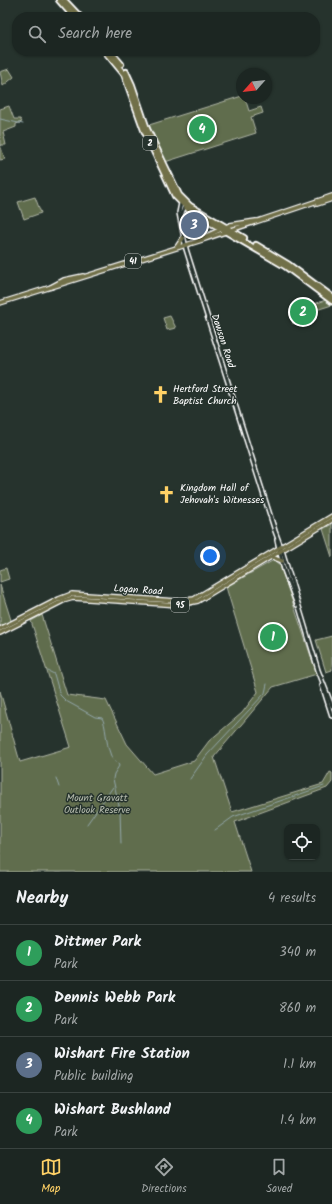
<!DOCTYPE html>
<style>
body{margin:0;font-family:Kalam,sans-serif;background:#29322f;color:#f1f3f6}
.controls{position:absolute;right:12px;bottom:12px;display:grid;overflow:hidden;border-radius:8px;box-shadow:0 1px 3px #0004}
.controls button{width:36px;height:36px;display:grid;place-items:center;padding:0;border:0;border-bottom:1px solid #3a4340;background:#1c2622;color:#f1f3f6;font:20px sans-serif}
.compass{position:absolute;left:236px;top:68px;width:36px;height:36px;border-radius:50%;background:#1c2622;box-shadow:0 1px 3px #0004;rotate:243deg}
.you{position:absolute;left:210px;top:556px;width:14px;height:14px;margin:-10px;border:3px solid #fff;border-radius:50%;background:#1a73e8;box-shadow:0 0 0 6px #1a73e833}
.badge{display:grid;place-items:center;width:26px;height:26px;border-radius:50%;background:#ffd166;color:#fff;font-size:13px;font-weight:700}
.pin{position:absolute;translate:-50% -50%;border:2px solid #fff;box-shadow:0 1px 4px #0006}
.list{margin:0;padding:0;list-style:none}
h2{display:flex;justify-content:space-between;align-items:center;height:52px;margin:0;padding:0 16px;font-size:17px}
h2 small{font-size:13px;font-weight:400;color:#a0a5a5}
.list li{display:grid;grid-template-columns:26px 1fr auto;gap:12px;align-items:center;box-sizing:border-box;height:56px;padding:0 16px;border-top:1px solid #3a4340}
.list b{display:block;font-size:15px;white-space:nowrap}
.list p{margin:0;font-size:13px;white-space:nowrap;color:#a0a5a5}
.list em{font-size:13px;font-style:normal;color:#a0a5a5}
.icon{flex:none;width:22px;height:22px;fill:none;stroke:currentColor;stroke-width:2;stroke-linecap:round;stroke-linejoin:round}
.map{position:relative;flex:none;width:332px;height:872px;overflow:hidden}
.search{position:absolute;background:#1c2622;box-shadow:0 1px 3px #0004;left:12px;right:12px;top:12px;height:44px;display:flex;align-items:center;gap:10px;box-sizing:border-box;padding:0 14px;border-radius:16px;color:#a0a5a5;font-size:15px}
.sheet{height:276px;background:#1c2622}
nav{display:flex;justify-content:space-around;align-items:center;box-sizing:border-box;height:56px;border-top:1px solid #3a4340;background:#1c2622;font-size:11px;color:#a0a5a5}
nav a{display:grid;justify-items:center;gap:2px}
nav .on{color:#ffd166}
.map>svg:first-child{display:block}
.green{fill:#606d4e;stroke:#b0b6a6}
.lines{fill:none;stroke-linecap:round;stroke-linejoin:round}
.stream{stroke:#93a7aa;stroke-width:1}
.secondary-casing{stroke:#fff;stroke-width:6}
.primary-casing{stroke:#fff;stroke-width:6}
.highway-casing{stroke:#fff;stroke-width:8}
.secondary{stroke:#26332d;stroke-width:3}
.primary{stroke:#71704a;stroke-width:3.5}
.highway{stroke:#71704a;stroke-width:4.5}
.labels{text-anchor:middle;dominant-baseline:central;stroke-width:3;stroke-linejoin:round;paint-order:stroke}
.shield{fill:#26332d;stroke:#bec2c0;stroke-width:1}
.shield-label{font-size:9px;font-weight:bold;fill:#fff}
.street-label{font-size:10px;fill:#fff;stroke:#26332d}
.poi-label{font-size:10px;fill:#fff;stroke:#26332d;text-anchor:start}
.park-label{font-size:10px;fill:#b7bdaf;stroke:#26332d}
</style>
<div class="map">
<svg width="332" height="872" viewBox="0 0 332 872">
<rect width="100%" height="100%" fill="#26332d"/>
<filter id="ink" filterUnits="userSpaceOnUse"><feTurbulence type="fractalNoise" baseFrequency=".025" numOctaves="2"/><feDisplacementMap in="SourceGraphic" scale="8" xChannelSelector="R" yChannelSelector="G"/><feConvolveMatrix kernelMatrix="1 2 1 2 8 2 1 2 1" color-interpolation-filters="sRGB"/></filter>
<g filter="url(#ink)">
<g class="green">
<polygon points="9,69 14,77 3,86 0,72"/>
<polygon points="242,96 242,98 245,98 249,111 261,107 263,113 251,117 256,133 165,162 149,125"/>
<polygon points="9,106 14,119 20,119 22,122 16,124 16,127 3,132 6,145 0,145 5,159 0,160 0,109"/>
<polygon points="35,197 41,213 24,219 18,202"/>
<polygon points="326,300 332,305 313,311 316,319 310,321 307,312 296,316 297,321 293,324 290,312"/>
<polygon points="170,316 176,328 167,330 163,318"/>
<polygon points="332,524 332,557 323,529"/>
<polygon points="274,560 280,565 317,674 273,687 214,757 232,812 323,784 330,772 332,773 332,782 327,788 235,822 251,872 0,872 0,691 20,762 71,747 31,621 42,615 67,695 106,700 127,744 153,774 194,761 209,741 242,713 258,692 226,587"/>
<polygon points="6,568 9,579 0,582 0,570"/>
<polygon points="0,585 11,620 0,626"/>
<polygon points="332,636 332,670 326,672 316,640"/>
</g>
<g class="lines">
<g class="stream">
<polyline points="0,119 23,124"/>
<polyline points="308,307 312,321"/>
<path d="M48,671l6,3 6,21 6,6 29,16 7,1c4,6 4,26 8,35 1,6 7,7 9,13l-5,8 -1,5 7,31 1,34"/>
<polyline points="56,778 59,787"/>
<polyline points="190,779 207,755 265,693 267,684"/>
<polyline points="87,824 113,787"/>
<polyline points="215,830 233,817 324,786"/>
</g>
<defs>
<g id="secondary">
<polyline points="181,203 179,213 186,249 275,531 282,550 318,670 332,706"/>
<polyline points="181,216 185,205"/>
<polyline points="277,540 284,570 297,605"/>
<polyline points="322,685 332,716"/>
</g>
<g id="primary">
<polyline points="317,204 332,199"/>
<polyline points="198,240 230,225 256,221"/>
<polyline points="177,247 183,238"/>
<polyline points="51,287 64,280 83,276"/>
<path d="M0,303l202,-63c43,-15 87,-29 130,-44"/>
<polyline points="272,557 282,561"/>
<polyline points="0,629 59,599 72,594 177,601 194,599 332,516"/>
<polyline points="0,633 63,601 73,598 179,605 198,601 332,520"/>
</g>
<g id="highway">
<polyline points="59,0 74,17"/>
<polyline points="64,0 80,17"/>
<polyline points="105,51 124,74 144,130 175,196 189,210 285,266 332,301"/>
<polyline points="110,51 121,64"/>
<polyline points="126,72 132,85 147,129 179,195 190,206 244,238"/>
<polyline points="256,245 289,265 332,297"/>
</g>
</defs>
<use href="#secondary" class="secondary-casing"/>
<use href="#primary" class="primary-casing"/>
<use href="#highway" class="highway-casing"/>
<use href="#secondary" class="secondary"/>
<use href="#primary" class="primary"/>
<use href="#highway" class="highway"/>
</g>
</g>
<defs>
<symbol id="church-bare" viewBox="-9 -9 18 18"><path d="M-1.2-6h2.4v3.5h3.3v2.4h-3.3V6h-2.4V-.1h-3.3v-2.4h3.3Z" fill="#ffd166" stroke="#26332d" stroke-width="2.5" paint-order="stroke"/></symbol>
</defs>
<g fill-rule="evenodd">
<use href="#church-bare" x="148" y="382" width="25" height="25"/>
<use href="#church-bare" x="154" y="482" width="25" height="25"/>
</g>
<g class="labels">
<g class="shield">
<rect x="143" y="136" width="14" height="14" rx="3"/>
<rect x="125" y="254" width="16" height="14" rx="3"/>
<rect x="171" y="598" width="18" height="14" rx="3"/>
</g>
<g class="shield-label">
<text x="150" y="143">2</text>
<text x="133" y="261">41</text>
<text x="180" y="605">95</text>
</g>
<g class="street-label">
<text transform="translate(223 341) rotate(72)">Dawson Road</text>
<text transform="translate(138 590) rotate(4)">Logan Road</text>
</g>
<g class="poi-label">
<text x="173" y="389">Hertford Street<tspan x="173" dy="12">Baptist Church</tspan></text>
<text x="180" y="488">Kingdom Hall of<tspan x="180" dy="12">Jehovah's Witnesses</tspan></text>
</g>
<g class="park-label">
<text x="97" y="798">Mount Gravatt<tspan x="97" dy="12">Outlook Reserve</tspan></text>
</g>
</g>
</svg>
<div class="controls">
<button><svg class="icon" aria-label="locate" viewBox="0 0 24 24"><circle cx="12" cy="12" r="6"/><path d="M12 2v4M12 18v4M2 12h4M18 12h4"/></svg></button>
</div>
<svg class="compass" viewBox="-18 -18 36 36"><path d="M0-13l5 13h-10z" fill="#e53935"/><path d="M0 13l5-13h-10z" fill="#a0a5a5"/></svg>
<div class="you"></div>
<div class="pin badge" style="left:273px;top:637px;background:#2e9e5b">1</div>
<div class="pin badge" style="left:303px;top:312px;background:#2e9e5b">2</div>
<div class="pin badge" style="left:194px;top:225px;background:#5c6f8a">3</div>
<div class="pin badge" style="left:202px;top:129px;background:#2e9e5b">4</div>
<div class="search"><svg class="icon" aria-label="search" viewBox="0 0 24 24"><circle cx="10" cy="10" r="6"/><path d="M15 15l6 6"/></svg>Search here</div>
</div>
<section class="sheet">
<h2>Nearby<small>4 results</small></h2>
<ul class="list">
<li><span class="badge" style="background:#2e9e5b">1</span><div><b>Dittmer Park</b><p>Park</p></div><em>340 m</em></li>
<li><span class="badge" style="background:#2e9e5b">2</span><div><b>Dennis Webb Park</b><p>Park</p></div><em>860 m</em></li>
<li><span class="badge" style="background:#5c6f8a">3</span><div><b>Wishart Fire Station</b><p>Public building</p></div><em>1.1 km</em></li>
<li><span class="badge" style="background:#2e9e5b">4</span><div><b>Wishart Bushland</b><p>Park</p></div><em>1.4 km</em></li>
</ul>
</section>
<nav>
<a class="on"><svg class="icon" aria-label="map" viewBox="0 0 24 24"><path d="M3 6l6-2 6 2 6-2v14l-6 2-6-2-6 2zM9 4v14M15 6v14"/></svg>Map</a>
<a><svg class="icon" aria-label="directions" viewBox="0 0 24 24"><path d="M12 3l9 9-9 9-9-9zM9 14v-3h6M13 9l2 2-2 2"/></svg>Directions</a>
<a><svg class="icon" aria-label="saved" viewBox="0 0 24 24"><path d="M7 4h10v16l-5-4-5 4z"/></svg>Saved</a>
</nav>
